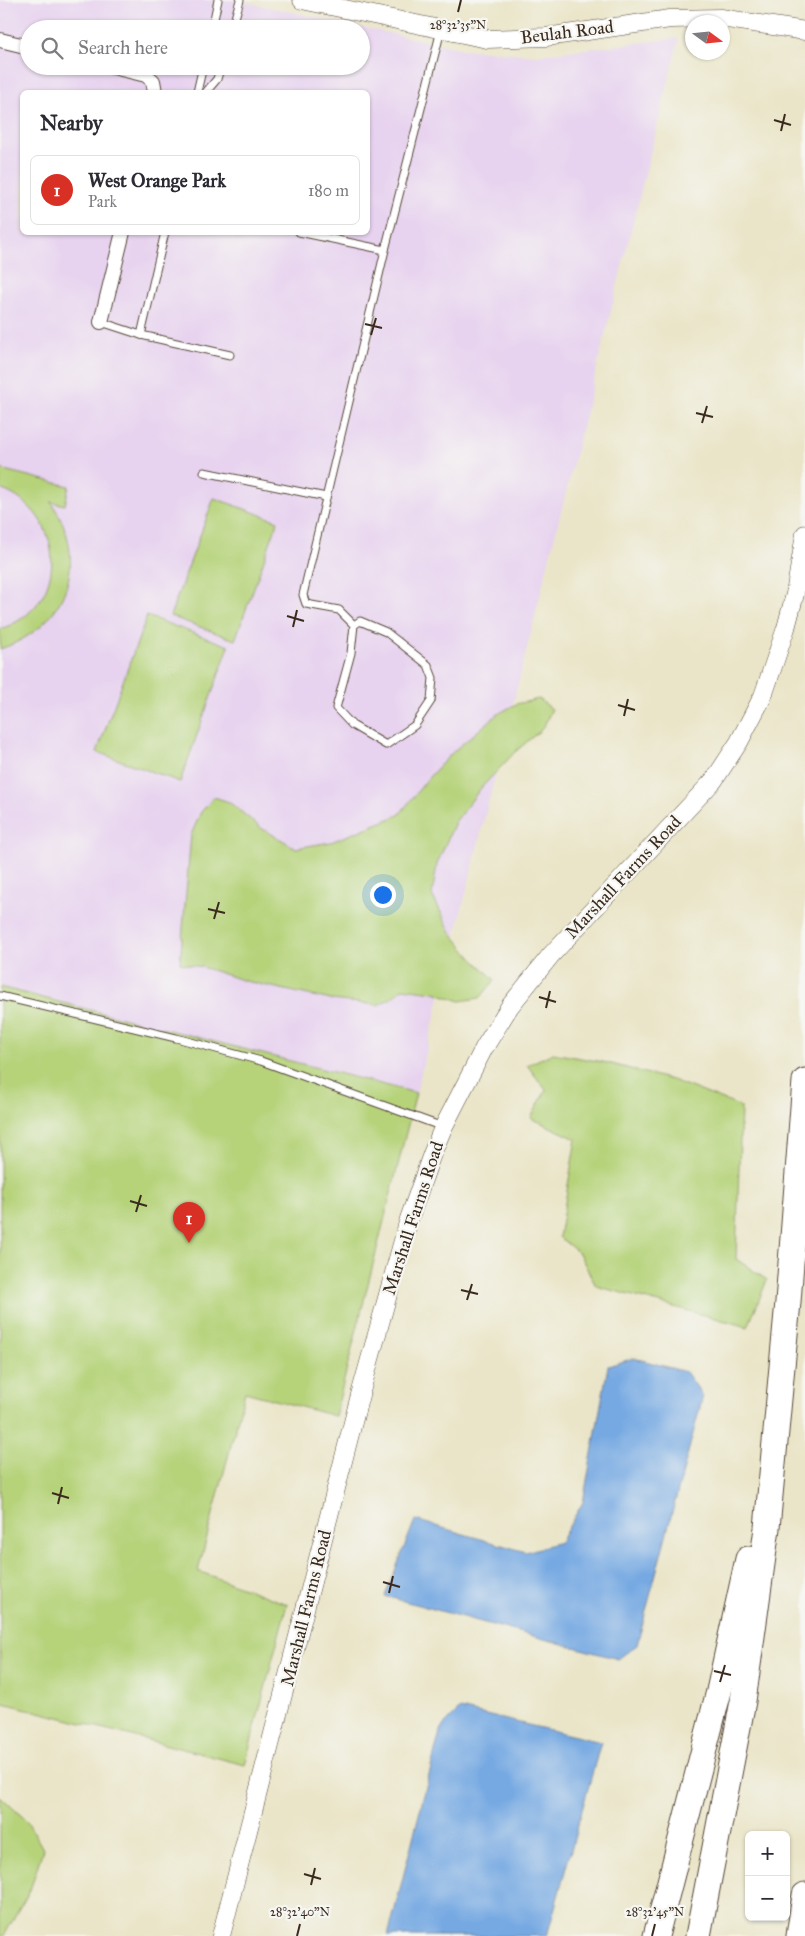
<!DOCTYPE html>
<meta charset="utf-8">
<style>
body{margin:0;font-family:"IM FELL Great Primer",serif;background:#f2f2f3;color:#2b2b33}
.controls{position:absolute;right:15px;bottom:15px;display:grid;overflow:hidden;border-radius:8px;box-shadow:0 1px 4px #0004}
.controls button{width:45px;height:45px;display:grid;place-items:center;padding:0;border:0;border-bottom:1px solid #e1e1e2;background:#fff;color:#2b2b33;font:25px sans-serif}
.compass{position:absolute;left:685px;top:15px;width:45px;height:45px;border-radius:50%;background:#fff;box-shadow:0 1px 4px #0004;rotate:105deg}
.you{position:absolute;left:382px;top:894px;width:18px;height:18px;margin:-12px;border:4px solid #fff;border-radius:50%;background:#1a73e8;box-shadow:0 0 0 8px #1a73e833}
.badge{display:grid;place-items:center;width:32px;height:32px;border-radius:50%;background:#d93025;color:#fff;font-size:16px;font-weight:700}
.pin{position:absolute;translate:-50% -41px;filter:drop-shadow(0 1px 2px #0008)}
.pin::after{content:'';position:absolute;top:26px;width:18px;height:15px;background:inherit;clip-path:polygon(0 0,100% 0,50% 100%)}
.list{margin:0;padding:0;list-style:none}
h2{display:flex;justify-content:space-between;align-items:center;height:65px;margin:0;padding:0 20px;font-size:21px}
h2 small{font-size:16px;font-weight:400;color:#7c7c81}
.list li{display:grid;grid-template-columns:32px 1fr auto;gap:15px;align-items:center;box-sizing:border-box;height:70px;margin:0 10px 10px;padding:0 10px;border:1px solid #e1e1e2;border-radius:8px}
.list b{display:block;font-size:19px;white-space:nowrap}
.list p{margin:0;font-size:16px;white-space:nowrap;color:#7c7c81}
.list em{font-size:16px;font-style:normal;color:#7c7c81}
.icon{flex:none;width:28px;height:28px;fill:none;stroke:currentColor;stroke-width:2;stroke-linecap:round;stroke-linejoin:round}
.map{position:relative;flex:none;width:805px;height:1936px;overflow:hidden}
.search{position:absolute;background:#fff;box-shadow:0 1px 4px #0004;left:20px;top:20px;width:350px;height:55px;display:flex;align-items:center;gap:12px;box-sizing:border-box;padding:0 18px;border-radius:28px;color:#7c7c81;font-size:19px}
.panel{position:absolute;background:#fff;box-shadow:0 1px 4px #0004;left:20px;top:90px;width:350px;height:145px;border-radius:8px}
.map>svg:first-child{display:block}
.built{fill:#e7d2ef;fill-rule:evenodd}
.green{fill:#b6d37a;stroke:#787e4c}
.water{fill:#76a9e2;stroke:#586a80}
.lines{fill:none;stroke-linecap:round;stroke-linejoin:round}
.service-casing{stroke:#554638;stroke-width:9}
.minor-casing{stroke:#554638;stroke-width:16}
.tertiary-casing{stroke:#554638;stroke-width:19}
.motorway-casing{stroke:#554638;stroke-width:27}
.service{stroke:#fff;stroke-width:7}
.minor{stroke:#fff;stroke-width:14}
.tertiary{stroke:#fff;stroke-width:18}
.motorway{stroke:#fff;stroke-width:25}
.ticks{fill:none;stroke:#3b2a1e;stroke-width:2}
.labels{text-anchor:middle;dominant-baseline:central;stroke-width:4.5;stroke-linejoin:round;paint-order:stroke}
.street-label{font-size:18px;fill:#3b2a1e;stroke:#f6f6f2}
.ticks-label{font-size:12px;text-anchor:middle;fill:#3b2a1e;stroke:#f6f6f2;stroke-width:4.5;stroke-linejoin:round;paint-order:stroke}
</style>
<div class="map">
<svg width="805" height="1936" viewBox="0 0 805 1936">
<rect width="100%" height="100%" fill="#f6f6f2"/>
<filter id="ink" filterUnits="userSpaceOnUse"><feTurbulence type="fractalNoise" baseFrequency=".02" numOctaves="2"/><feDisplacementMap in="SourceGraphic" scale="10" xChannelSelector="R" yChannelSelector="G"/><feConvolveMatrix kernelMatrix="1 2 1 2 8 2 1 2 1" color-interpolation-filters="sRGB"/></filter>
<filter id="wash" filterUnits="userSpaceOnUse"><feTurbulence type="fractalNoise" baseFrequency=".0096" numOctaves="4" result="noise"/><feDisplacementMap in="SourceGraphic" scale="20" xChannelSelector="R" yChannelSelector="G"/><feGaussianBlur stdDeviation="1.12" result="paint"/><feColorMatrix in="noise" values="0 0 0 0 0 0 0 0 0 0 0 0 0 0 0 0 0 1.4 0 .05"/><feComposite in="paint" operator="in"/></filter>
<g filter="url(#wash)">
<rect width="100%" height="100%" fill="#eae5c8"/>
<path class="built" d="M0,0h235l228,49 73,6 143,-17 -263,1055 -416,-106zM29,29h332v37h-332zM22,92h346v140h-346z"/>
<g class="green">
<path d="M0,469l69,17 -4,19 -14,-3c40,58 16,125 -51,147v-20c70,-22 68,-116 0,-140z"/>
<polygon points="214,498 278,521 235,640 170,616"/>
<polygon points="147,616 229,646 180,782 97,752"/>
<polygon points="539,699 552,709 543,728 515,752 481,788 455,822 437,864 432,895 452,934 472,958 495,980 480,998 460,1001 434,992 403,988 393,997 378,1005 331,1000 245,981 202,967 180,963 191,835 201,812 214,797 229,802 261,828 296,848 331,842 399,815 429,777 455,750 498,714 516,704"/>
<polygon points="0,987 416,1093 335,1416 245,1392 198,1571 287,1604 245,1765 0,1702"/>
<polygon points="553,1053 608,1063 675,1081 741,1107 736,1259 767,1280 748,1327 596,1286 579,1253 559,1237 576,1139 531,1118 546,1090 527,1065"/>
<polygon points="0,1796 27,1821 43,1849 30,1890 4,1936 0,1936"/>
</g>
<g class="water">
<polygon points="634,1358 686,1372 703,1396 637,1645 618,1659 385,1596 415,1520 526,1552 560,1542 583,1502 608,1366"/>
<polygon points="460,1709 601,1742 547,1936 388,1936 441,1728"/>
</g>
</g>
<g filter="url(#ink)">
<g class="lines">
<defs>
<g id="service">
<polyline points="212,29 218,0"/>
<polyline points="232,29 240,0"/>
<polyline points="197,92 203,66"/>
<polyline points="206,92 217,79 221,66"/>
<polyline points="299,232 385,250"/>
<polyline points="101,322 141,335 230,355"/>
<polyline points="141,335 165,232"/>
<polyline points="204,472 326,497"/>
<polyline points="354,625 360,621 386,632 428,665 433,678 431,701 415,725 386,745 352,725 336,708 351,653 354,625 339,610 306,604 303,595 385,250 441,30"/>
<polyline points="0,996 176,1038 261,1061 443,1127"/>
</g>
<g id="minor">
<polyline points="0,40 29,47"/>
<polyline points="109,66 146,75 153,81 155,92"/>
<polyline points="101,322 123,232"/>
</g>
<g id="tertiary">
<polyline points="302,0 487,39 546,37 670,19 721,18 805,31"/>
<polyline points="221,1936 360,1395 409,1219 432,1154 443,1128 484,1048 510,1006 551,955 714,780 739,742 763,696 786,628 795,594 805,534"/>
</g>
<g id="motorway">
<polyline points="656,1936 719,1691 748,1559"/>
<polyline points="698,1936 743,1701 767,1528 788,1302 805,1081"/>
<polyline points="799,1936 805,1895"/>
</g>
</defs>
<use href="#service" class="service-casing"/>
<use href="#minor" class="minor-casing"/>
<use href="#tertiary" class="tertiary-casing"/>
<use href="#motorway" class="motorway-casing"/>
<use href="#service" class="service"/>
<use href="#minor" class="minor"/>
<use href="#tertiary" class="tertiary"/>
<use href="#motorway" class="motorway"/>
</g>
</g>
<path class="ticks" d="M458,12l3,-12M774,120l17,5M781,131l4,-17M365,324l17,4M371,335l5,-17M696,413l17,4M702,423l5,-17M287,616l17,5M293,627l4,-17M618,705l17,5M624,716l4,-17M208,909l17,4M214,919l5,-17M539,997l17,5M546,1008l4,-17M130,1201l17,5M136,1212l5,-17M461,1290l17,4M467,1300l5,-16M52,1493l17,5M58,1504l4,-17M383,1582l17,5M389,1593l4,-17M714,1671l17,4M720,1682l5,-17M304,1874l17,5M311,1885l4,-17M297,1936l3,-12M652,1936l3,-12"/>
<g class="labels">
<g class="street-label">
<text transform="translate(567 32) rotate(-7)">Beulah Road</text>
<text transform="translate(623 877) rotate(-47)">Marshall Farms Road</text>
<text transform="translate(413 1218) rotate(-72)">Marshall Farms Road</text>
<text transform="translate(306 1608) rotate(-76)">Marshall Farms Road</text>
</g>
</g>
<g class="ticks-label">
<text x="458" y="29">28°32'35"N</text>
<text x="300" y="1916">28°32'40"N</text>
<text x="655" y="1916">28°32'45"N</text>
</g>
</svg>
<div class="controls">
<button>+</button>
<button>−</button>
</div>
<svg class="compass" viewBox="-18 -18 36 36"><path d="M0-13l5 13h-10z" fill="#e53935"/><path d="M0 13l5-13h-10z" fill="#7c7c81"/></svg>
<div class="you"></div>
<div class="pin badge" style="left:189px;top:1243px">1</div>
<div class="search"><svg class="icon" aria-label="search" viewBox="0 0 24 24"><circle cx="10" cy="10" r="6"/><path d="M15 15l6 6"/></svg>Search here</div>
<section class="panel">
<h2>Nearby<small></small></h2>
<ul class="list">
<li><span class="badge">1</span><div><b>West Orange Park</b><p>Park</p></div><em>180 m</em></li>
</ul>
</section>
</div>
